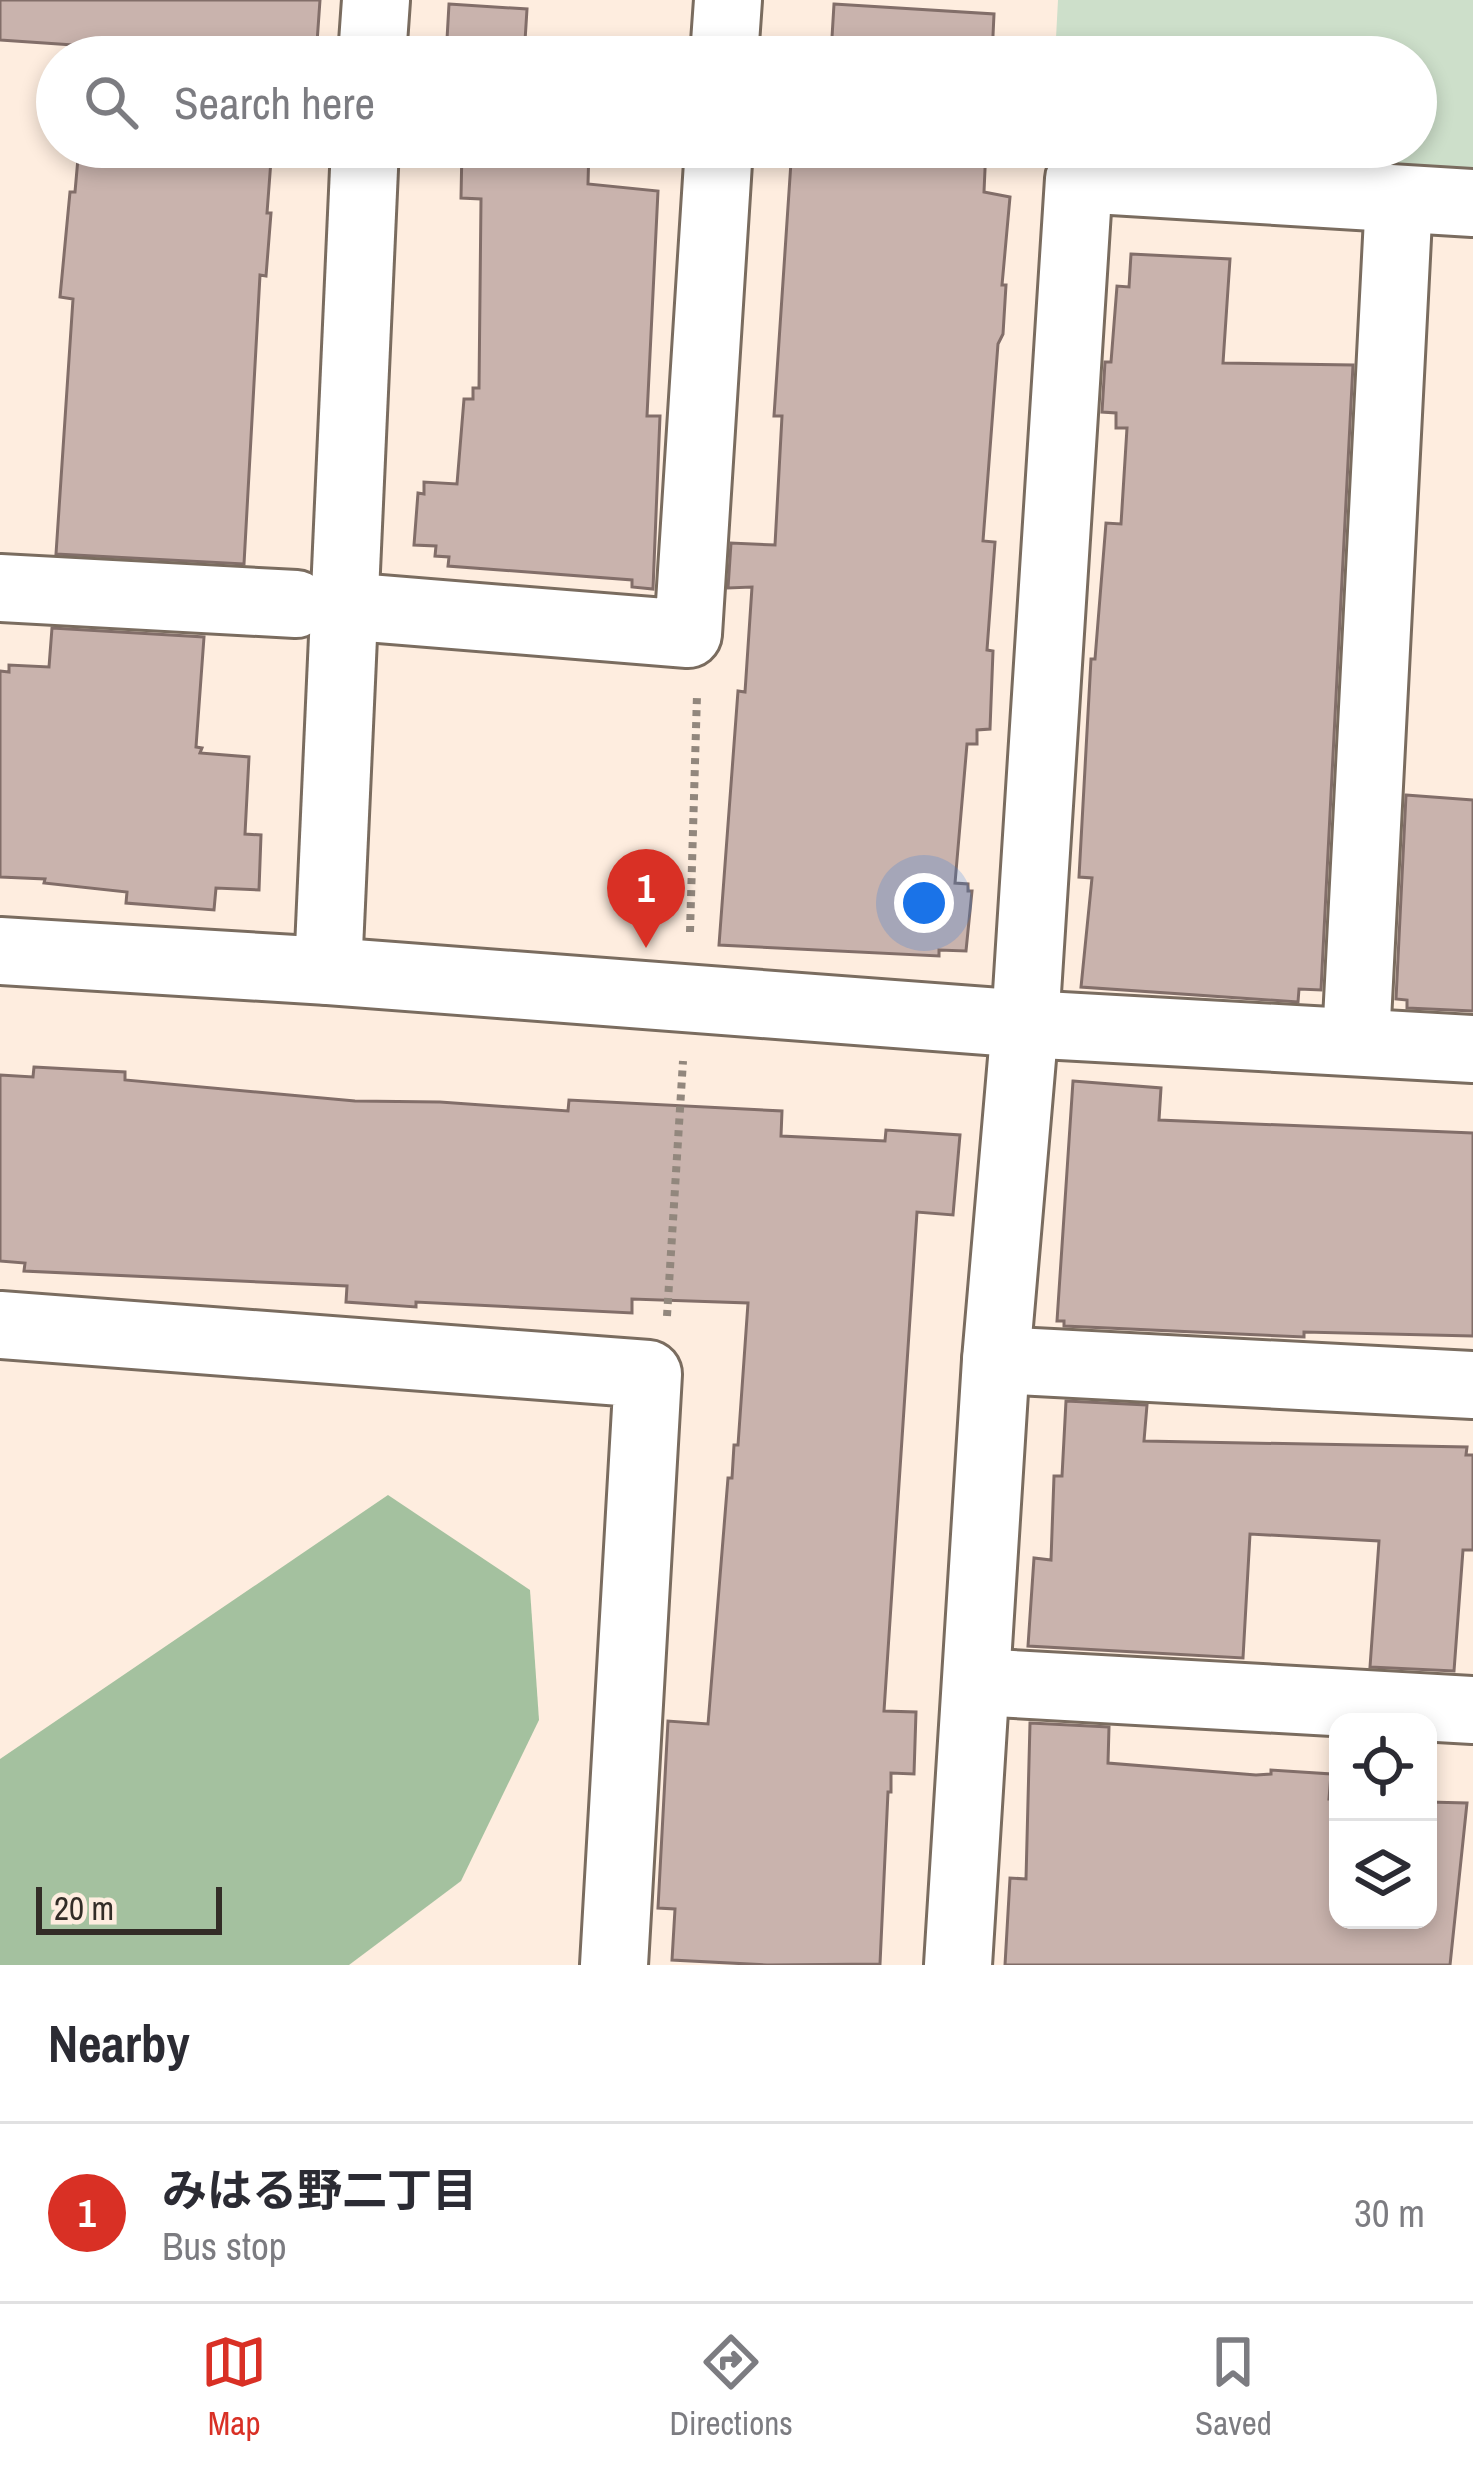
<!DOCTYPE html>
<meta charset="utf-8">
<style>
body{margin:0;font-family:"Archivo Narrow","Noto Sans JP",sans-serif;background:#f2f2f3;color:#2b2b33}
.controls{position:absolute;right:36px;bottom:36px;display:grid;overflow:hidden;border-radius:24px;box-shadow:0 6px 18px #0003}
.controls button{width:108px;height:108px;display:grid;place-items:center;padding:0;border:0;border-bottom:3px solid #e1e1e2;background:#fff;color:#2b2b33;font:60px sans-serif}
.scale{position:absolute;left:36px;bottom:30px;width:186px;box-sizing:border-box;padding-left:12px;border:6px solid #332d27;border-top:0;font-size:33px;line-height:42px;white-space:nowrap;color:#332d27;-webkit-text-stroke:9px #feeddf;paint-order:stroke}
.you{position:absolute;left:924px;top:903px;width:42px;height:42px;margin:-30px;border:9px solid #fff;border-radius:50%;background:#1a73e8;box-shadow:0 0 0 18px #1a73e833}
.badge{display:grid;place-items:center;width:78px;height:78px;border-radius:50%;background:#d93025;color:#fff;font-size:39px;font-weight:700}
.pin{position:absolute;translate:-50% -99px;filter:drop-shadow(0 3px 6px #0008)}
.pin::after{content:'';position:absolute;top:63px;width:42px;height:36px;background:inherit;clip-path:polygon(0 0,100% 0,50% 100%)}
.list{margin:0;padding:0;list-style:none}
h2{display:flex;justify-content:space-between;align-items:center;height:156px;margin:0;padding:0 48px;font-size:51px}
h2 small{font-size:39px;font-weight:400;color:#7c7c81}
.list li{display:grid;grid-template-columns:78px 1fr auto;gap:36px;align-items:center;box-sizing:border-box;height:180px;padding:0 48px;border-top:3px solid #e1e1e2}
.list b{display:block;font-size:45px;white-space:nowrap}
.list p{margin:0;font-size:39px;white-space:nowrap;color:#7c7c81}
.list em{font-size:39px;font-style:normal;color:#7c7c81}
.icon{flex:none;width:66px;height:66px;fill:none;stroke:currentColor;stroke-width:2;stroke-linecap:round;stroke-linejoin:round}
.map{position:relative;flex:none;width:1473px;height:1965px;overflow:hidden}
.search{position:absolute;background:#fff;box-shadow:0 6px 18px #0003;left:36px;right:36px;top:36px;height:132px;display:flex;align-items:center;gap:30px;box-sizing:border-box;padding:0 42px;border-radius:66px;color:#7c7c81;font-size:45px}
.sheet{height:336px;background:#fff}
nav{display:flex;justify-content:space-around;align-items:center;box-sizing:border-box;height:168px;border-top:3px solid #e1e1e2;background:#fff;font-size:33px;color:#7c7c81}
nav a{display:grid;justify-items:center;gap:6px}
nav .on{color:#d93025}
.map>svg:first-child{display:block}
.green{fill:#cddfca}
.forest{fill:#a4c19f}
.building{fill:#c9b3ad;stroke:#826e69;stroke-width:3}
.lines{fill:none;stroke-linecap:round;stroke-linejoin:round}
.minor-casing{stroke:#7a6c5f;stroke-width:72}
.path{stroke:#92877d;stroke-width:8;stroke-dasharray:6 6;stroke-linecap:butt}
.minor{stroke:#fff;stroke-width:66}
</style>
<div class="map">
<svg width="1473" height="1965" viewBox="0 0 1473 1965">
<rect width="100%" height="100%" fill="#feeddf"/>
<polygon class="green" points="1058,0 1473,0 1473,170 1125,147 1416,147 1416,57 1055,57"/>
<polygon class="forest" points="388,1495 530,1590 539,1720 461,1881 349,1965 0,1965 0,1759"/>
<g class="building">
<polygon points="0,0 320,0 316,57 190,57 190,53 0,40"/>
<polygon points="449,4 527,9 524,57 446,57"/>
<polygon points="834,4 994,14 992,57 831,54"/>
<polygon points="79,147 272,147 267,213 271,213 266,276 260,275 244,564 56,554 73,299 60,297 70,192 75,192"/>
<polygon points="462,147 589,147 588,184 658,191 647,416 660,416 653,589 632,587 632,580 448,566 449,557 435,556 436,546 414,545 418,493 424,494 424,482 457,484 464,399 473,399 473,388 479,388 481,199 461,198"/>
<polygon points="792,147 986,147 984,192 1010,197 1002,285 1006,285 1003,334 998,344 983,541 995,542 987,650 993,651 990,729 977,730 977,744 967,744 955,883 968,884 968,891 972,891 966,951 939,950 939,956 719,945 738,691 745,692 752,587 728,588 731,543 775,545 782,416 774,416"/>
<polygon points="1131,254 1230,259 1223,363 1353,365 1321,990 1299,989 1298,1002 1081,987 1092,878 1079,877 1091,659 1095,659 1106,523 1121,524 1127,428 1116,428 1116,413 1102,412 1105,362 1111,362 1117,286 1129,287"/>
<polygon points="52,628 204,637 196,747 202,748 200,753 249,757 245,834 261,835 259,890 216,888 214,910 126,903 127,892 44,883 45,879 0,877 0,671 9,672 9,665 49,667"/>
<polygon points="1406,795 1473,800 1473,1011 1407,1008 1407,1000 1396,999"/>
<polygon points="34,1067 125,1072 125,1080 355,1101 440,1102 568,1111 569,1100 782,1111 781,1136 885,1141 886,1130 960,1135 953,1215 917,1212 884,1711 916,1712 914,1774 891,1773 891,1792 888,1792 880,1964 767,1965 672,1960 675,1909 658,1908 668,1721 708,1724 728,1478 732,1478 734,1445 738,1445 748,1303 632,1299 632,1313 416,1302 416,1307 346,1302 347,1286 24,1271 25,1263 0,1261 0,1075 33,1077"/>
<polygon points="1073,1081 1161,1088 1159,1120 1473,1133 1473,1336 1304,1332 1304,1337 1064,1326 1064,1321 1057,1321"/>
<polygon points="1066,1401 1147,1405 1144,1441 1467,1447 1466,1455 1473,1455 1473,1550 1463,1550 1454,1671 1370,1667 1379,1541 1250,1534 1243,1658 1028,1646 1034,1558 1051,1560 1054,1476 1062,1476"/>
<polygon points="1030,1723 1109,1727 1108,1763 1256,1775 1271,1774 1271,1770 1331,1774 1329,1799 1338,1799 1338,1920 1428,1920 1428,1802 1467,1803 1450,1965 1005,1965 1010,1878 1026,1879"/>
</g>
<g class="lines">
<defs>
<g id="minor">
<polyline points="372,57 376,0"/>
<polyline points="724,57 728,0"/>
<polyline points="0,588 296,604"/>
<polyline points="343,606 688,634 719,147"/>
<polyline points="0,951 328,971 1025,1024 1473,1049"/>
<polyline points="328,971 365,147"/>
<polyline points="1356,1040 1399,199"/>
<polyline points="0,1325 648,1374 614,1965"/>
<polyline points="996,1360 1473,1385"/>
<polyline points="977,1682 1473,1710"/>
<polyline points="958,1965 996,1360 1025,1024 1079,179 1473,203"/>
</g>
</defs>
<use href="#minor" class="minor-casing"/>
<g class="path">
<polyline points="690,932 697,695"/>
<polyline points="667,1316 683,1061"/>
</g>
<use href="#minor" class="minor"/>
</g>
</svg>
<div class="controls">
<button><svg class="icon" aria-label="locate" viewBox="0 0 24 24"><circle cx="12" cy="12" r="6"/><path d="M12 2v4M12 18v4M2 12h4M18 12h4"/></svg></button>
<button><svg class="icon" aria-label="layers" viewBox="0 0 24 24"><path d="M12 4l9 5-9 5-9-5zM3 14l9 5 9-5"/></svg></button>
</div>
<div class="scale">20 m</div>
<div class="you"></div>
<div class="pin badge" style="left:646px;top:948px">1</div>
<div class="search"><svg class="icon" aria-label="search" viewBox="0 0 24 24"><circle cx="10" cy="10" r="6"/><path d="M15 15l6 6"/></svg>Search here</div>
</div>
<section class="sheet">
<h2>Nearby<small></small></h2>
<ul class="list">
<li><span class="badge">1</span><div><b>みはる野二丁目</b><p>Bus stop</p></div><em>30 m</em></li>
</ul>
</section>
<nav>
<a class="on"><svg class="icon" aria-label="map" viewBox="0 0 24 24"><path d="M3 6l6-2 6 2 6-2v14l-6 2-6-2-6 2zM9 4v14M15 6v14"/></svg>Map</a>
<a><svg class="icon" aria-label="directions" viewBox="0 0 24 24"><path d="M12 3l9 9-9 9-9-9zM9 14v-3h6M13 9l2 2-2 2"/></svg>Directions</a>
<a><svg class="icon" aria-label="saved" viewBox="0 0 24 24"><path d="M7 4h10v16l-5-4-5 4z"/></svg>Saved</a>
</nav>
